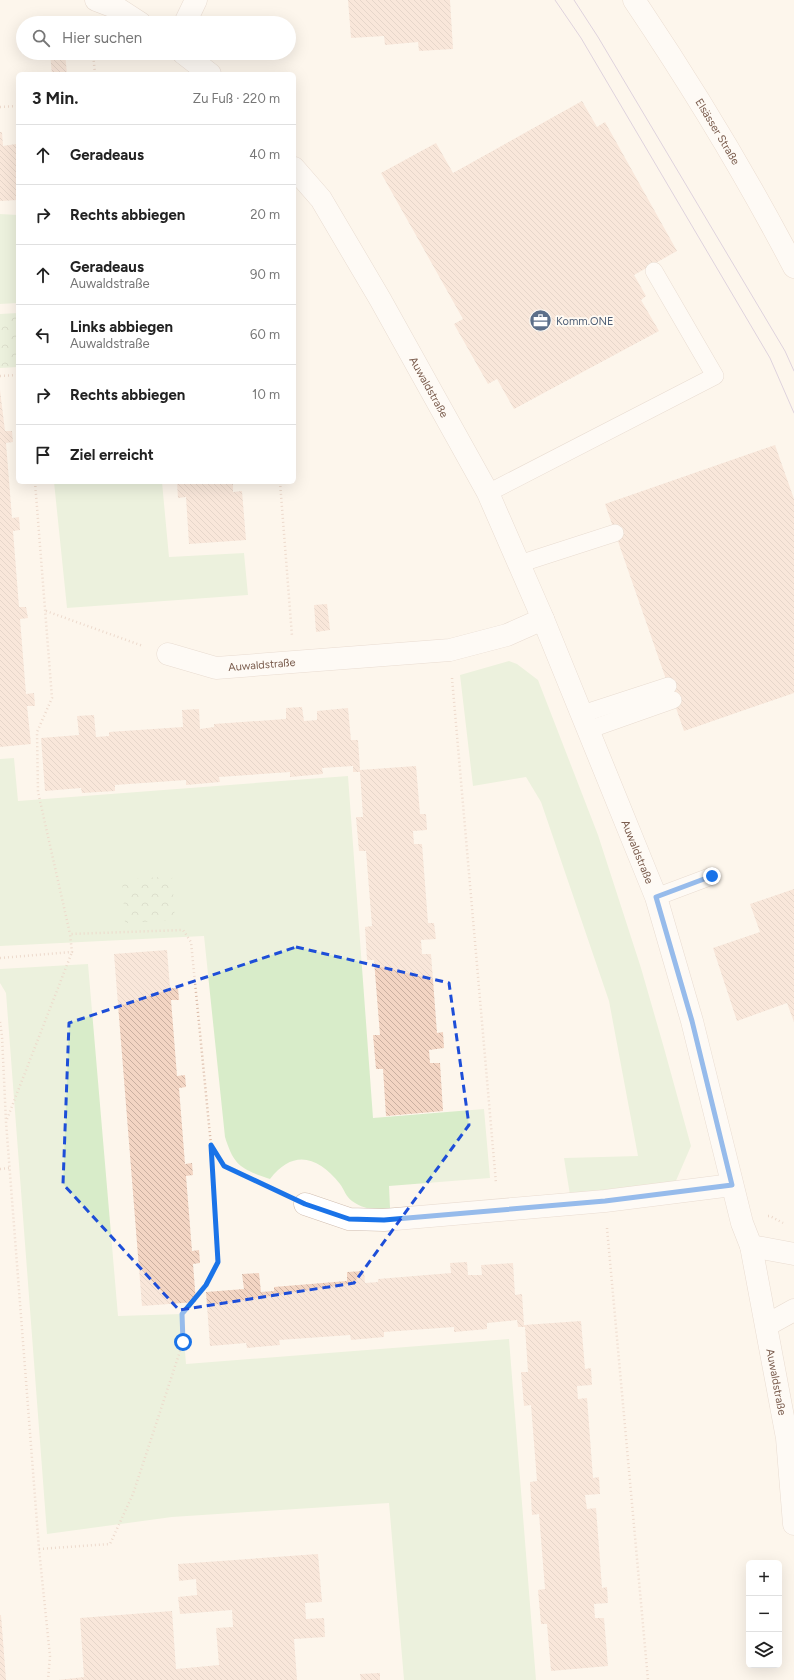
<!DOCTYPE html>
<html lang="de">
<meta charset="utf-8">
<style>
body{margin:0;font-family:Figtree,sans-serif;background:#f6f6f6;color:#222}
.controls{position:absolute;right:12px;bottom:12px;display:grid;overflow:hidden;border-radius:6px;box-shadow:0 4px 16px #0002}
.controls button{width:36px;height:36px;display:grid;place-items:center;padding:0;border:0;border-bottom:1px solid #e0e0e0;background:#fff;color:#222;font:20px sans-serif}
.stop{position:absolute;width:12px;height:12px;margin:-9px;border:3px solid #1a73e8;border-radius:50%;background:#fff}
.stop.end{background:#1a73e8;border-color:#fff;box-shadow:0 1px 4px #0008}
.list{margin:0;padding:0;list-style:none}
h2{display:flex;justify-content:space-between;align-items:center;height:52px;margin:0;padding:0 16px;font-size:17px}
h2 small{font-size:13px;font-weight:400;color:#767676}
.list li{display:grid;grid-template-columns:26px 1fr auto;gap:12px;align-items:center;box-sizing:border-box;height:60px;padding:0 16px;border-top:1px solid #e0e0e0}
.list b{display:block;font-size:15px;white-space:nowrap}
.list p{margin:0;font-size:13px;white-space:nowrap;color:#767676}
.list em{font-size:13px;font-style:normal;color:#767676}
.icon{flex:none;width:22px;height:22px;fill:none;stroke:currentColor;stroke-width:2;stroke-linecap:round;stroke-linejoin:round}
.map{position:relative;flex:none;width:794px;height:1680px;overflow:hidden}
.search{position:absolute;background:#fff;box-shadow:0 4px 16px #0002;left:16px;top:16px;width:280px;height:44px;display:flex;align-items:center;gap:10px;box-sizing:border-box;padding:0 14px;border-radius:22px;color:#767676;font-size:15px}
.panel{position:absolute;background:#fff;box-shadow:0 4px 16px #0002;left:16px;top:72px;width:280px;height:412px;border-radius:6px}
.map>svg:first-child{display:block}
.grass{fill:#d8ecc9}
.park{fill:url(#park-crowns)}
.building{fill:url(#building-back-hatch)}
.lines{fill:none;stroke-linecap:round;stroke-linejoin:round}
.lane-casing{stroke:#d1beb0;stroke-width:18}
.street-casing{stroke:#d1beb0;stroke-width:23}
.secondary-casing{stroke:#d6c0b0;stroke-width:23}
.path{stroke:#d9b8a5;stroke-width:2.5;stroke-dasharray:1 3;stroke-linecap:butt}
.lane{stroke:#fff;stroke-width:17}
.street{stroke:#fff;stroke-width:22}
.secondary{stroke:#fff;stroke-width:22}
.tram{stroke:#b9a8c9;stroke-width:1}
.route{stroke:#1a73e8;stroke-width:5}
.marked{fill:none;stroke:#1d4ed8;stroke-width:3;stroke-dasharray:8 5;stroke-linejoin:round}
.labels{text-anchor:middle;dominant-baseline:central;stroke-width:3.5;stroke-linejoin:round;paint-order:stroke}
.street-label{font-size:11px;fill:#7a5c4d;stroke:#fffaf3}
.service-label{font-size:11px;fill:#4e5e75;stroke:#fffaf3;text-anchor:start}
</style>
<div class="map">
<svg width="794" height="1680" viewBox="0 0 794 1680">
<defs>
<pattern id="park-crowns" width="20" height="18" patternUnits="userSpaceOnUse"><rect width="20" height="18" fill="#d8ecc9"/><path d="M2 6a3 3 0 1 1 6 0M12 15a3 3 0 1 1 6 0" fill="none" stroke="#b4c2a5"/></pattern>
<pattern id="building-back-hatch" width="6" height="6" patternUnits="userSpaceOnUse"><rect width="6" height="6" fill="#f3d5c3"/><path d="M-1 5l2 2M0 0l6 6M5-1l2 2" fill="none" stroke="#cab0a1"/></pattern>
</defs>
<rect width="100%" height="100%" fill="#fdf6ec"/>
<g class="grass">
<polygon points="0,214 18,215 18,303 0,304"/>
<polygon points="54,482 162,482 169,557 244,553 248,595 67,608"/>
<polygon points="509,661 517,664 538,680 598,835 641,968 664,1048 691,1146 675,1183 570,1195 564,1158 638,1156 609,1001 541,802 526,777 473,786 460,675"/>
<path d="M14,758l4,43 330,-25 25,342 111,-9 6,69 -101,8 1,22c-14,2 -26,2 -38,-7 -6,-4 -8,-12 -12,-17 -22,-28 -47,-35 -70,-5 -29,-10 -36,-13 -45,-42l-21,-201 -204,10v-187z"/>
<polygon points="88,964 118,1316 182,1314 186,1364 509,1339 536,1680 404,1680 389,1503 172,1517 47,1534 6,993 0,983 0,969"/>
</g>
<g class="park">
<polygon points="18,313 18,367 0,368 0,314"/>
<polygon points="172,876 175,920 125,923 122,880"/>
</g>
<g class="building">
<polygon points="348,0 450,0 453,49 419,51 418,42 385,45 384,36 351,38"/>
<polygon points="65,53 67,74 52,74 50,54"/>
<polygon points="582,101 597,127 605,122 677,251 634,275 646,296 641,300 659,331 514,409 497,379 488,384 454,324 463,319 381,173 436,143 453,173"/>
<polygon points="0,132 2,132 3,146 16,144 16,141 18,141 18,200 0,201"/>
<polygon points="0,390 5,431 12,431 13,442 6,443 12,518 19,517 20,530 13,531 19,607 26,607 28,618 20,619 26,694 34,693 35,706 27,706 31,744 0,747"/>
<polygon points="775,445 794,499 794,693 684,731 605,504"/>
<polygon points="177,482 233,482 233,492 242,491 246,540 189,544 186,497 178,498"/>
<polygon points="327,604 330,630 316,632 314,605"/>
<polygon points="302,707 304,721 317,720 317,711 348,708 351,740 358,740 360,770 416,766 420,814 426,814 427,830 413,831 414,844 422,844 428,923 434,923 436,939 421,940 422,954 431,954 437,1033 443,1032 444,1048 429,1050 430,1063 440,1063 443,1111 386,1116 383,1069 376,1069 373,1035 380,1035 374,960 367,960 365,927 372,926 366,851 359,851 356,817 363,817 360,772 353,772 353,766 322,768 323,774 290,777 290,772 219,777 220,782 186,785 186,780 115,785 115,791 82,793 81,788 45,791 41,738 79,735 77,716 94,715 96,737 109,736 109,732 183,727 182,710 199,709 200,729 214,727 214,724 286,719 286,708"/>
<polygon points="794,889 794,1022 787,1003 737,1021 713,948 760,932 750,904"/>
<polygon points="167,950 170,988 178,988 179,1000 171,1000 177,1076 185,1075 186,1087 179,1088 185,1164 192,1163 193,1175 186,1176 192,1251 199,1250 200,1263 193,1264 196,1302 142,1306 114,954"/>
<polygon points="467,1262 468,1275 482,1275 481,1265 513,1263 515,1295 522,1294 524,1325 581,1321 585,1369 591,1368 592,1385 577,1386 578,1399 587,1398 593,1478 599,1477 600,1494 585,1495 587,1509 596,1508 602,1588 607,1587 608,1603 594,1604 595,1618 604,1618 608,1666 551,1671 547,1624 541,1624 538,1590 545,1589 539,1514 532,1515 530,1482 537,1481 531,1405 524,1406 521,1372 528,1372 525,1327 518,1327 517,1320 487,1323 487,1329 454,1332 454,1327 384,1332 384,1337 351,1340 350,1335 279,1340 280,1345 247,1348 246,1343 210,1346 206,1292 244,1289 242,1274 259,1273 261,1292 274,1291 274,1287 347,1281 347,1272 364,1271 365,1283 378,1282 378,1279 451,1273 450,1263"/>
<polygon points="318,1554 322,1602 305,1603 306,1619 324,1618 325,1637 294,1639 297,1680 58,1680 84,1677 80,1618 172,1611 176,1669 219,1665 216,1628 233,1627 232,1610 180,1614 178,1597 197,1595 196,1579 179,1581 178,1564"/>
<polygon points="0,1615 1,1615 6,1680 0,1680"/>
<polygon points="380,1673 380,1680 361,1680 360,1674"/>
</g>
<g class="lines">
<defs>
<g id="lane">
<polyline points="488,493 715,376 654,271"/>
<polyline points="519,564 615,533"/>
<polyline points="582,714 668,686"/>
<polyline points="588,730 673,700"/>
<polyline points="656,897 712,876"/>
</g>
<g id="street">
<polyline points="96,0 117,8 140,23"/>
<polyline points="185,23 196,0"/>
<polyline points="183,53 210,74"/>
<path id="s1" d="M294,168l27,31 59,100 108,194 55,126 113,278 36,124 50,202 9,23 36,192 7,86"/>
<path id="s2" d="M168,654l48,14 234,-18 57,-15 36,-16"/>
<polyline points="305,1204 349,1219 384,1220 605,1201 732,1185"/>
<polyline points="751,1246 794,1254"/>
<polyline points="767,1325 794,1310"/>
</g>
<g id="secondary">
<path id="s3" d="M634,0c58,86 112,175 160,267"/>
</g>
</defs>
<use href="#lane" class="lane-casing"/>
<use href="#street" class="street-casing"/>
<use href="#secondary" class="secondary-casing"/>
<g class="path">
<polyline points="93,53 95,74"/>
<polyline points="0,107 18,106"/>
<polyline points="0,376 18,375"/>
<polyline points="35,482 52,698 37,732 38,792 70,934"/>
<polyline points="280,482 292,636"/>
<polyline points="46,611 143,646"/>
<polyline points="452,678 496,1183"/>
<polyline points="0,958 72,952 70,934 183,930 191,942 211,1145 224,1166 280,1192"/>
<polyline points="0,1022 2,1036 6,1122 39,1549 50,1656 48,1680"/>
<polyline points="7,1119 72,952"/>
<polyline points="0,1169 10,1168"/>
<polyline points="768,1216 770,1216 783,1223"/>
<polyline points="607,1228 648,1680"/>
<polyline points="39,1549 110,1544 133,1494 183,1342 182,1314 206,1285 217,1262 211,1146"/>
</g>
<use href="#lane" class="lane"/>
<use href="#street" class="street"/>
<use href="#secondary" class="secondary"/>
<g class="tram">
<polyline points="555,0 581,38 770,358 794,413"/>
<polyline points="574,0 598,37 785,351 794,371"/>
</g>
</g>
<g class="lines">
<polyline class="route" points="183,1342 182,1314 206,1285 218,1262 211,1145 224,1166 305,1204 349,1219 384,1220 605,1201 732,1185 692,1021 656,897 712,876"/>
</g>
<path d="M0 0H794V1680H0ZM296,947l153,36 20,142 -115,158 -175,27 -116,-126 6,-161z" fill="#fdf6ec" fill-opacity=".55" fill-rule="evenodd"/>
<path class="marked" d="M296,947l153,36 20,142 -115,158 -175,27 -116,-126 6,-161z"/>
<defs>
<symbol id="office-disc" viewBox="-11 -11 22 22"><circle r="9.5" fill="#5c6f8a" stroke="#fffaf3"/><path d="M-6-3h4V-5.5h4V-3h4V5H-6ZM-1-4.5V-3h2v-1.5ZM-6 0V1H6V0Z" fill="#fff"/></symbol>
</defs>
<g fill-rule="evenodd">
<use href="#office-disc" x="528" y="308" width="25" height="25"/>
</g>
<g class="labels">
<g class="street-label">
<text stroke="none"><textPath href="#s3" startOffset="156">Elsässer Straße</textPath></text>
<text stroke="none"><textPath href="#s1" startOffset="258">Auwaldstraße</textPath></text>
<text stroke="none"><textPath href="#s2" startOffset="96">Auwaldstraße</textPath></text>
<text stroke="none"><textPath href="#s1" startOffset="768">Auwaldstraße</textPath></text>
<text stroke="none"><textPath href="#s1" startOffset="1317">Auwaldstraße</textPath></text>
</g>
<g class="service-label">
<text x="556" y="321">Komm.ONE</text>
</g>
</g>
</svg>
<div class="controls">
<button>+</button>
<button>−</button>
<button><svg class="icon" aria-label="layers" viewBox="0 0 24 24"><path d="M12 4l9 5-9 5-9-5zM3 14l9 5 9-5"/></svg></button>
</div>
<div class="stop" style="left:183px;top:1342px"></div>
<div class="stop end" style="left:712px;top:876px"></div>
<div class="search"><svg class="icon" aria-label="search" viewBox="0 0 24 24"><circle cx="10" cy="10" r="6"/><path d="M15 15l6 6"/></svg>Hier suchen</div>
<section class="panel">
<h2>3 Min.<small>Zu Fuß · 220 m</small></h2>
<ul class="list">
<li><svg class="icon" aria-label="ahead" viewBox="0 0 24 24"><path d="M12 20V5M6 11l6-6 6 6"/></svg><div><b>Geradeaus</b></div><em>40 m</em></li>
<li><svg class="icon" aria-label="right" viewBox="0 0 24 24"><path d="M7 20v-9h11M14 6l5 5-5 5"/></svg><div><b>Rechts abbiegen</b></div><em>20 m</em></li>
<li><svg class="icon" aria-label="ahead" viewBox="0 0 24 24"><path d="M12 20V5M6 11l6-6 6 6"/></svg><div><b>Geradeaus</b><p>Auwaldstraße</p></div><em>90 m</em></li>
<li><svg class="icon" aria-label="left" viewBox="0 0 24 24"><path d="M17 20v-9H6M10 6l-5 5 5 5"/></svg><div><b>Links abbiegen</b><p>Auwaldstraße</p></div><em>60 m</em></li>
<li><svg class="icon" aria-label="right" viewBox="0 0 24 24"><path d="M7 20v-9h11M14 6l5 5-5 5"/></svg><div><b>Rechts abbiegen</b></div><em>10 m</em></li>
<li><svg class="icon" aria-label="arrive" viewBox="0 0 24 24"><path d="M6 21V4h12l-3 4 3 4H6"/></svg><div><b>Ziel erreicht</b></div></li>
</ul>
</section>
</div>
